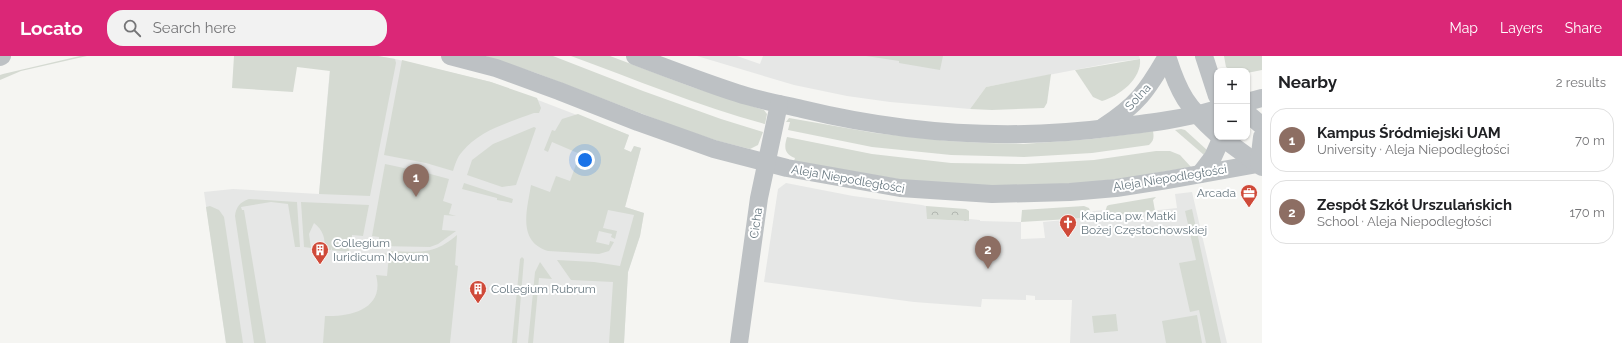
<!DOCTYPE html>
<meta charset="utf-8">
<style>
body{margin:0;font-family:Raleway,sans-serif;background:#f2f2f2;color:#202124}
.controls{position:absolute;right:12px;top:12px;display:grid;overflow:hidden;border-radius:8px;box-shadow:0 1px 3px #0004}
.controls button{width:36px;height:36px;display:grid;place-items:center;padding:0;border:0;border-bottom:1px solid #e0e0e0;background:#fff;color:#202124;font:20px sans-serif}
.you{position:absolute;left:585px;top:104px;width:14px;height:14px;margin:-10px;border:3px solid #fff;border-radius:50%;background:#1a73e8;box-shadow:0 0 0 6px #1a73e833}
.badge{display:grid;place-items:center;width:26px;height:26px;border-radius:50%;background:#db2777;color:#fff;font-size:13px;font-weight:700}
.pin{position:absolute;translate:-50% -33px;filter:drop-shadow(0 1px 2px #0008)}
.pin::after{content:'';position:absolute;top:21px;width:14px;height:12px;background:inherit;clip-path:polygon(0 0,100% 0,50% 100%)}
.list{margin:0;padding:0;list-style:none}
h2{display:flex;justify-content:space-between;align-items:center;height:52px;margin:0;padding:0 16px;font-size:17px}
h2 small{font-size:13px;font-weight:400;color:#757577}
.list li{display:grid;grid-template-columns:26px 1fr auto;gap:12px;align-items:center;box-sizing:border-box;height:64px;margin:0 8px 8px;padding:0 8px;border:1px solid #e0e0e0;border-radius:16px}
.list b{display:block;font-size:15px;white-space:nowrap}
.list p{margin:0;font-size:13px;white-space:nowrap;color:#757577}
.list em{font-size:13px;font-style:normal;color:#757577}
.icon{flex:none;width:22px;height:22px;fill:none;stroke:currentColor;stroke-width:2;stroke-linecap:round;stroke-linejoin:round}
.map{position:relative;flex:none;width:1262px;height:287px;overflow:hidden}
header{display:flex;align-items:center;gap:24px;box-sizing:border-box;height:56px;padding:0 20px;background:#db2777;color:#fff}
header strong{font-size:19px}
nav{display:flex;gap:22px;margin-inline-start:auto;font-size:14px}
.search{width:280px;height:36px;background:#f2f2f2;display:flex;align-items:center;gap:10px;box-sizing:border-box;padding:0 14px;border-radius:16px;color:#757577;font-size:15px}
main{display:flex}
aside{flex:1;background:#fff}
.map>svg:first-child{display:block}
.built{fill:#e6e7e6}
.green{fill:#d5dad2}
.forest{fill:url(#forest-crowns)}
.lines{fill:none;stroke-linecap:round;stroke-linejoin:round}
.minor{stroke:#bdc1c4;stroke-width:18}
.labels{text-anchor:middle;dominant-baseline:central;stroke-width:4;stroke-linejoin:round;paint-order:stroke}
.street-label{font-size:12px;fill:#687880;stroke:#fff}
.poi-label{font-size:12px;fill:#687880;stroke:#fff;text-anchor:start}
</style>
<header>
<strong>Locato</strong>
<div class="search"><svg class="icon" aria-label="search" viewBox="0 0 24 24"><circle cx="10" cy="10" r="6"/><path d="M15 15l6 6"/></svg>Search here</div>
<nav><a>Map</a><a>Layers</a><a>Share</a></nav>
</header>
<main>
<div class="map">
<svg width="1262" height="287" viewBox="0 0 1262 287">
<defs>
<pattern id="forest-crowns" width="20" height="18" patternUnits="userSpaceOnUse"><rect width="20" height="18" fill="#d5dad2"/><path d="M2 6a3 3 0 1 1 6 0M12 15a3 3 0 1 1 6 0" fill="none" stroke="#b1b6b0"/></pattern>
</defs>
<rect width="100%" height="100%" fill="#f5f5f2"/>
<g class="built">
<polygon points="331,0 378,0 395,3 491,26 629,79 624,93 631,96 634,90 641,92 625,151 644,157 640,180 628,216 624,287 226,287 204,136 233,133 319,138"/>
<polygon points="697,0 737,0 760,8 763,0 1139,0 1140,3 1116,6 986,31 970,53 890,46 847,40 794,29"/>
<polygon points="786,127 853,140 922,149 926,150 927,154 927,163 969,165 969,163 980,164 980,165 1021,166 1021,183 1045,182 1043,166 1085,162 1093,155 1104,154 1104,155 1113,159 1177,152 1175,138 1192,136 1227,287 1070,287 1072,244 1035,244 1035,240 1026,239 1026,244 982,243 981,251 914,246 764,226 778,133"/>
</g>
<g class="green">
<polygon points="80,0 87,0 21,15 0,24 0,19 3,18"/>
<polygon points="234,0 378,0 395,3 396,7 370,140 319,138 330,15 297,11 293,36 232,32"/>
<polygon points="485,0 553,0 643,35 721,63 763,76 758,89 750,93 718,85 679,72 536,17"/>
<path d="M571,0h39l82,31 72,23 3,4 -2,10c-66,-18 -129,-44 -194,-68z"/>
<polygon points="866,0 943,0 940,14 899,7 899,5"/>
<polygon points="1224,0 1262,0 1262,14 1247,17 1247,15 1232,15 1226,11"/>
<path d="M1140,3c2,20 -21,37 -38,42l-9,-4 -18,-27z"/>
<path d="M402,4l89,22 46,16 4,10 -2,5h-5c-24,9 -55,17 -72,39 -5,5 -7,13 -9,19l-27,-8 -42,-8z"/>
<polygon points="1051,18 1047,47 1044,52 992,54 970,53 986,31"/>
<path d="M578,58l51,21 -5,14 7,3 3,-6 7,2 -16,59 19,6 -4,23 -12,36 -4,71h-15l4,-61 -42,-2 -14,-20 37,2 26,4 14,-51 -26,-5 -5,18 14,3 -2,8 -4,-2 1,-3 -13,-3 -3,11 13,3 1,-4 4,1 -5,9 -10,3 -51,-3c-31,-10 -21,-41 -17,-66l19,7 6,-16 14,5 10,-27 -28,-12 -4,10 -4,-2 8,-20 3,1 7,-12z"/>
<path d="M789,62l86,15 74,8 37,2 37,1 69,-5 61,-8c1,6 1,10 -4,14l-57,8 -68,4 -73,-2 -79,-8 -84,-17 2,-8h-4z"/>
<polygon points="534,71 536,72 516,129 502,131 467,119 472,104 493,88"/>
<polygon points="1181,73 1185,74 1207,94 1204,99 1175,74"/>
<path d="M787,81l85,17 79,9 74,1 69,-4 62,-9h14l10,4 11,12 -65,11 -54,6 -85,3 -78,-6 -115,-20 1,-3c-11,-4 -11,-11 -8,-21z"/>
<polygon points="385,108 423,116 449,123 443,145 452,148 449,158 456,160 444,159 442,174 456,175 438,188 430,191 379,190 379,181 372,180"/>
<polygon points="464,127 513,143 512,147 497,144 497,142 462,133"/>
<polygon points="1156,141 1153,144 1155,155 1113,159 1105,156 1107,150 1109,149"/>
<path d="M249,143l48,3 3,45h-5l-7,-43 -17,-2 -30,5 1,3h2l22,133h-12l-19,-127c1,-9 5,-14 14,-17z"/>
<path d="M301,146l68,3 -6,31 -11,-1 -1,14h-2v3l-17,-2v-3l-1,3 -7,-1c2,-10 -1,-19 -10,-26l-5,11 2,14 -7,-1z"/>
<polygon points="210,150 219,154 224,161 243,287 226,287 206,151"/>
<polygon points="1084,150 1089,152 1091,157 1085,162 1021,166 1022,154"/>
<polygon points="1192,153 1221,287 1206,287 1199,254 1190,256 1179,207 1196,204 1185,155"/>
<path d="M457,179l-2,30 3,1 -8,77h-127l2,-27c27,1 60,-8 51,-41l11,1 2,-21 -9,-1v-1l11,1v-3c28,1 43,4 66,-16z"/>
<polygon points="522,201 524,203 517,287 512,287 520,203"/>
<polygon points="540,206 552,223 539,222 533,287 528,287 535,216"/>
<polygon points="1116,258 1118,275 1094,277 1092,260"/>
<polygon points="1197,259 1202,287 1166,287 1162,265"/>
</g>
<polygon class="forest" points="926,150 966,153 969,155 969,165 927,163"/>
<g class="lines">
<g class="minor">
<polyline points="450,0 496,12 559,35 638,66 714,93 787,112 900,132 992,138 1070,136 1116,132 1167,124 1262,107"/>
<path d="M635,0c34,13 68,26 102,37 21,7 43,11 65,16 103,25 209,32 314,18 34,-4 68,-8 101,-18"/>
<path d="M1167,0c12,38 20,51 50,78"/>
<polyline points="1204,0 1217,40"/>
<polyline points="0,1 2,0"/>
<polyline points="1247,46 1262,42"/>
<polyline points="1247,57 1262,70"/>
<path d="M1103,71c34,-22 44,-36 64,-71"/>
<polyline points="1221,81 1262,111"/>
<polyline points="1259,107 1262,81"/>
<polyline points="1200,118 1213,101 1222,81"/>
<polyline points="739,287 759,142 779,48"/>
</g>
</g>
<defs>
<symbol id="office-pin" viewBox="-11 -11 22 30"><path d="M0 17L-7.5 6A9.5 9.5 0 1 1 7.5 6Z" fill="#cf4a39" stroke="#fff"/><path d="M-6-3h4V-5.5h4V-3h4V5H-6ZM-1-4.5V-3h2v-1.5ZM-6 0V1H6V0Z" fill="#fff"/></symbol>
<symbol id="church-pin" viewBox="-11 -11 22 30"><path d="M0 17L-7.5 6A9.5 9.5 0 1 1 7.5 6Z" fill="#cf4a39" stroke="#fff"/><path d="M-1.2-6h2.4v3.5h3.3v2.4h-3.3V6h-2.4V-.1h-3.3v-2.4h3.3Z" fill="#fff"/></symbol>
<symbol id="building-pin" viewBox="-11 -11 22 30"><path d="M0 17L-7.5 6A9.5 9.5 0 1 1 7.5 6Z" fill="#cf4a39" stroke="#fff"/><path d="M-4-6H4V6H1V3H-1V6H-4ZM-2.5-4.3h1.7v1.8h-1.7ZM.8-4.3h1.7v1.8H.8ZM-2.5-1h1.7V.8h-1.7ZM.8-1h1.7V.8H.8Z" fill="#fff"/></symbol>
</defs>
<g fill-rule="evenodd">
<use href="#office-pin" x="1239" y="127" width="20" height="27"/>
<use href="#church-pin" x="1058" y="157" width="20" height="27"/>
<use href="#building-pin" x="310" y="184" width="20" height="27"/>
<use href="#building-pin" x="468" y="223" width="20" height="27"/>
</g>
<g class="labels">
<g class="street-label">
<text transform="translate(1138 41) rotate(-47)">Solna</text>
<text transform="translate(1170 122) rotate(-9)">Aleja Niepodległości</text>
<text transform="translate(848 123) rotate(10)">Aleja Niepodległości</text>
<text transform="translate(756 167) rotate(-82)">Cicha</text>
</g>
<g class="poi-label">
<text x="1236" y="137" text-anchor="end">Arcada</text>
<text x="1081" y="160">Kaplica pw. Matki<tspan x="1081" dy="14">Bożej Częstochowskiej</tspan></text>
<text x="333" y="187">Collegium<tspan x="333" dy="14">Iuridicum Novum</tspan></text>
<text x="491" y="233">Collegium Rubrum</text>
</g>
</g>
</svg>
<div class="controls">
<button>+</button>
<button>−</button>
</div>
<div class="you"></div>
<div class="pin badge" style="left:416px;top:141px;background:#8d6e63">1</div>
<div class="pin badge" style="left:988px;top:213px;background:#8d6e63">2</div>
</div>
<aside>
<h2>Nearby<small>2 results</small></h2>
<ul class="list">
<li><span class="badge" style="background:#8d6e63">1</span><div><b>Kampus Śródmiejski UAM</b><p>University · Aleja Niepodległości</p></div><em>70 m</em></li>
<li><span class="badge" style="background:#8d6e63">2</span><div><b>Zespół Szkół Urszulańskich</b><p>School · Aleja Niepodległości</p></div><em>170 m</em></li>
</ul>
</aside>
</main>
